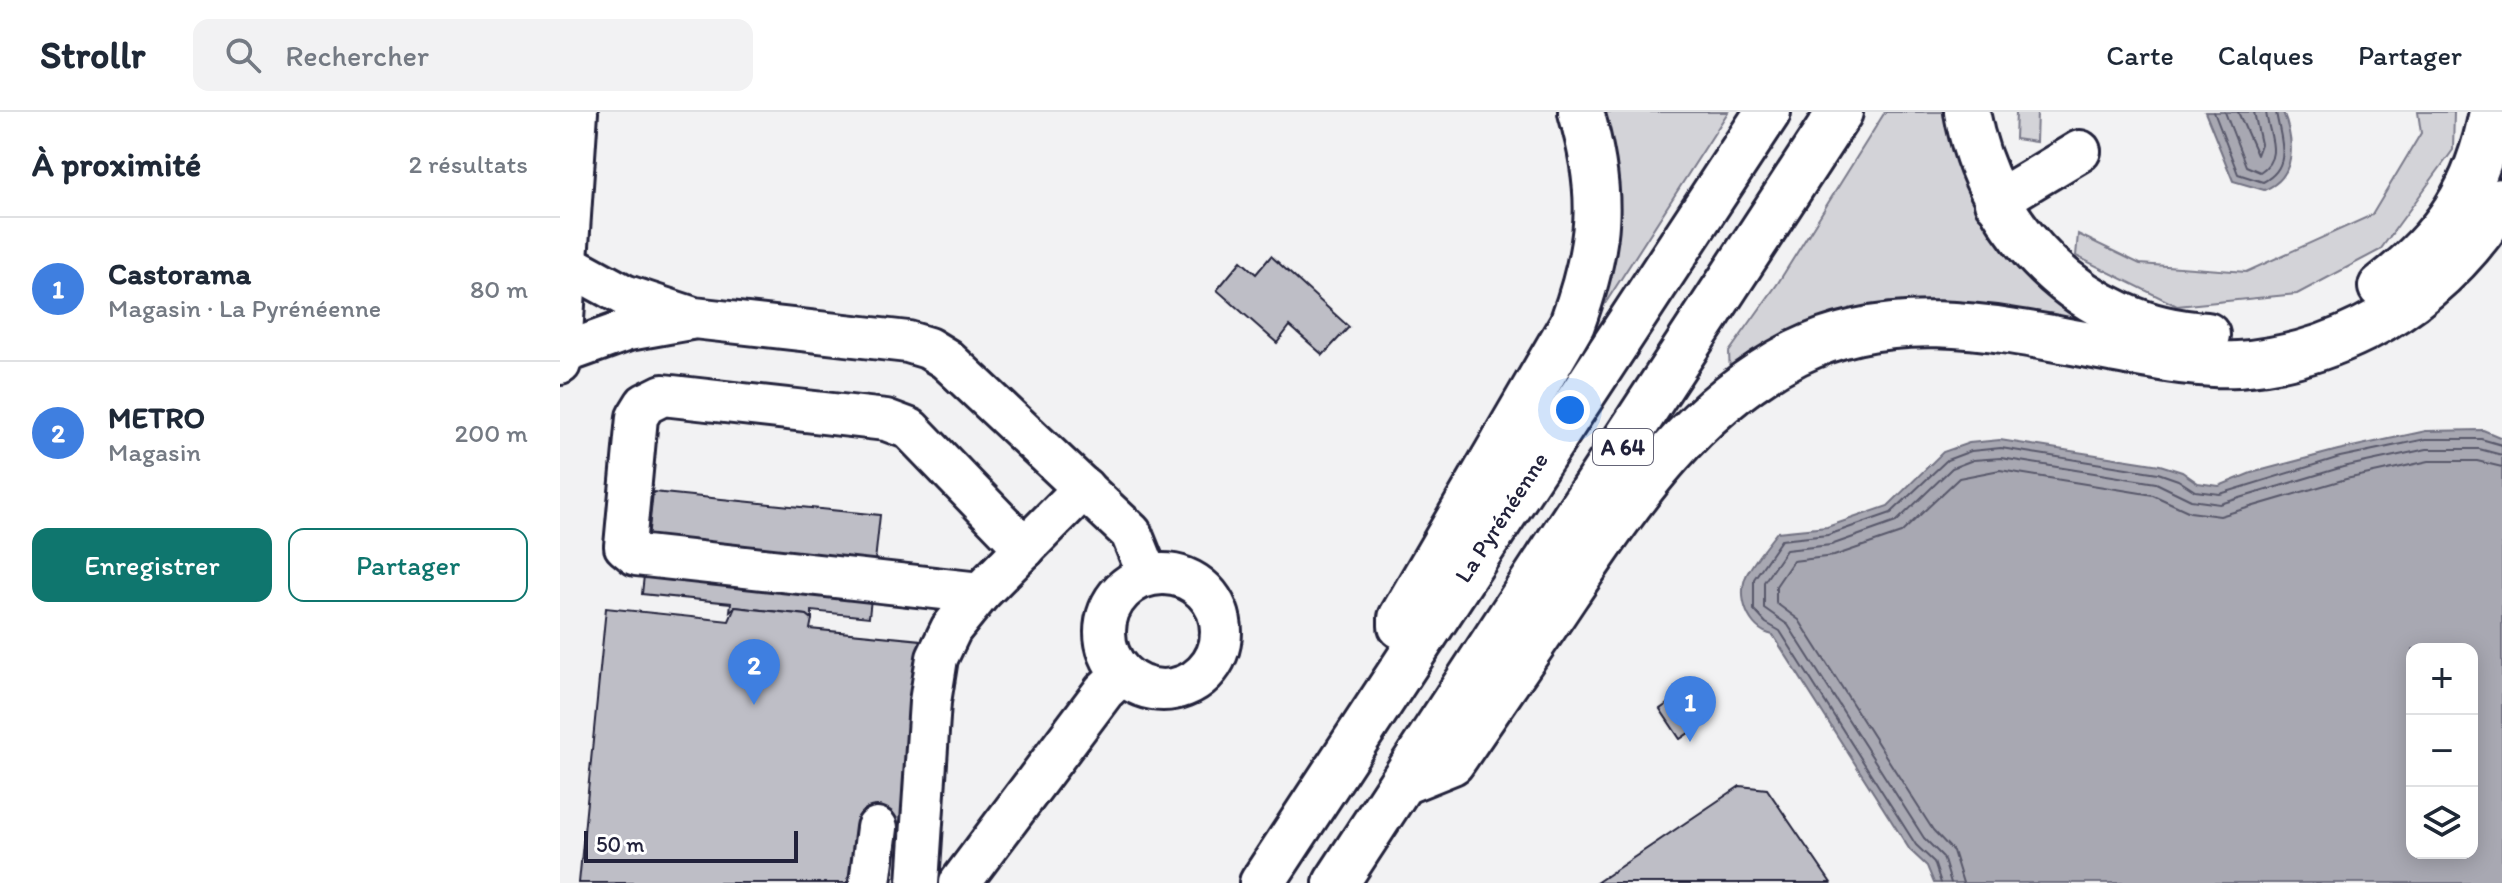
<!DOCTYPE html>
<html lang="fr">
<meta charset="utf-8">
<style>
body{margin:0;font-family:Itim,sans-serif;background:#f2f2f3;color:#1f2937}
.controls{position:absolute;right:24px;bottom:24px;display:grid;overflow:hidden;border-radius:16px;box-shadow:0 4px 20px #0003}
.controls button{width:72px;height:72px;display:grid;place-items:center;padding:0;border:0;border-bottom:2px solid #e0e1e3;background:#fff;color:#1f2937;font:40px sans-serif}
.scale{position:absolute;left:24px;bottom:20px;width:214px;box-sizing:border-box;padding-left:8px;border:4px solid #22223b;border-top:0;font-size:22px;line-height:28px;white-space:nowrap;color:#22223b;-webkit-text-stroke:6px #fff;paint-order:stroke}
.you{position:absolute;left:1010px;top:298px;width:28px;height:28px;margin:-20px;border:6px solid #fff;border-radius:50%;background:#1a73e8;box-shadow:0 0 0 12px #1a73e833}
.badge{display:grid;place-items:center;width:52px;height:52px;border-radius:50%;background:#0f766e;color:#fff;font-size:26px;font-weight:700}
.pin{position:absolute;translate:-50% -66px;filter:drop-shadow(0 2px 4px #0008)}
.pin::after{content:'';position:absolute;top:42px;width:28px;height:24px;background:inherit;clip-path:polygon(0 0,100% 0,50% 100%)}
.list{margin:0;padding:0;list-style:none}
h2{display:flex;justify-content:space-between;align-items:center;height:104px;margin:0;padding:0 32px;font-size:34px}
h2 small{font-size:26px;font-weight:400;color:#747a83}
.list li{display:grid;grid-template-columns:52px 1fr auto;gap:24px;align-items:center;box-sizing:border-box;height:144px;padding:0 32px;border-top:2px solid #e0e1e3}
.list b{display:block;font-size:30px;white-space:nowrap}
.list p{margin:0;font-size:26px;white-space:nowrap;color:#747a83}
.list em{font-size:26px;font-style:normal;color:#747a83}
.actions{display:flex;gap:16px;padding:24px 32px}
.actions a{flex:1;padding:18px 0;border:2px solid #0f766e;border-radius:16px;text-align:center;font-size:28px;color:#0f766e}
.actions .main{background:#0f766e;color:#fff}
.icon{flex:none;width:44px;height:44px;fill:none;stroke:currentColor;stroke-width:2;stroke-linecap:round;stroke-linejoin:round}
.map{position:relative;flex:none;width:1942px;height:771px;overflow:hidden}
header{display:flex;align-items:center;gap:48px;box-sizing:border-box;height:112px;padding:0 40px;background:#fff;border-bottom:2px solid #e0e1e3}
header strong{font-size:38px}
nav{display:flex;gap:44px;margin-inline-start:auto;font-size:28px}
.search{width:560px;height:72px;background:#f2f2f3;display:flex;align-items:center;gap:20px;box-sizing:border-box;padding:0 28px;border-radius:16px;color:#747a83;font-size:30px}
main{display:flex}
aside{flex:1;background:#fff}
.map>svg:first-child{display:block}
.green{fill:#d3d3d8;stroke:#7a7a8a;stroke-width:2}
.water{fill:#a8a8b2;stroke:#727282;stroke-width:2;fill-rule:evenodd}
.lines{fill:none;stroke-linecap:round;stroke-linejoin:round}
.shore{stroke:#58586b;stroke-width:2}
.building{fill:#bebec6;stroke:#22223b;stroke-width:2}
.minor-casing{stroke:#22223b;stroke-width:46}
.highway-casing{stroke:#22223b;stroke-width:50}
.minor{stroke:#fff;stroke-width:40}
.highway{stroke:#fff;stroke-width:44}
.labels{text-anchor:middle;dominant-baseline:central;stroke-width:8;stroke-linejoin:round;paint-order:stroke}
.shield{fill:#fff;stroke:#646476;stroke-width:2}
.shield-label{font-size:22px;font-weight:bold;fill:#22223b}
.street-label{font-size:24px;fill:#22223b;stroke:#fff}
</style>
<header>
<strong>Strollr</strong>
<div class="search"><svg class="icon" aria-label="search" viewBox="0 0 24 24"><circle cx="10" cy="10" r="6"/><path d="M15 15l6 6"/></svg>Rechercher</div>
<nav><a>Carte</a><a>Calques</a><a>Partager</a></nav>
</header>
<main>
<aside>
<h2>À proximité<small>2 résultats</small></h2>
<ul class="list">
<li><span class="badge" style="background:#3f7fe0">1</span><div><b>Castorama</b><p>Magasin · La Pyrénéenne</p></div><em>80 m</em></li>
<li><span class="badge" style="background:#3f7fe0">2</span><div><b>METRO</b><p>Magasin</p></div><em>200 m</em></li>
</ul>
<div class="actions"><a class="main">Enregistrer</a><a>Partager</a></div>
</aside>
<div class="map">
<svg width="1942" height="771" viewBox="0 0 1942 771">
<rect width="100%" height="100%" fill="#f2f2f3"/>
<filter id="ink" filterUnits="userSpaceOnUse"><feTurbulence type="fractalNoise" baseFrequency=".0125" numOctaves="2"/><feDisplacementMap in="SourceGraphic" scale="16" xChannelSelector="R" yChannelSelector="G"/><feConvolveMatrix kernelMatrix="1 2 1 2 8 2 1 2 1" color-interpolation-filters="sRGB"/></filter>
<g filter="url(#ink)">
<g class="green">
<polygon points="1036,0 1168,0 1041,198 1046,170"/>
<polygon points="1325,0 1397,0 1422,82 1605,228 1416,197 1170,262 1169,240 1218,171"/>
<polygon points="1456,0 1477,0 1476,30 1455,27"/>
<polygon points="1858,0 1894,0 1893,38 1820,138 1737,182 1617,194 1516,144 1518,122 1580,152 1686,160 1812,103 1861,21"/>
</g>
<g class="water">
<path d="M1645,0h78c11,28 15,65 -19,78l-31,-9z"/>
<path d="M1923,318l19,8v445h-568l-7,-17 -17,-16 -137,-215c-25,-5 -37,-39 -26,-61 8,-15 20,-29 30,-42l50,-5 61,-21 55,-54 26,-9 31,-3 160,25 22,7 16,11 21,3 32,-13 87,-23 88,-19zM1912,537v204h-60v-204z"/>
</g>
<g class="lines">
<g class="shore">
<path d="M1654,0l24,62 25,8c31,-16 17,-44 13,-70"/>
<path d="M1665,0l21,54 14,6c24,-15 8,-39 6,-60"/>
<polyline points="1678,0 1697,43 1701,32 1694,0"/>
<polyline points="1381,771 1374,750 1356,733 1220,519 1206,511 1194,498 1194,467 1221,428 1268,423 1331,401 1387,348 1411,339 1441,336 1598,361 1618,368 1635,379 1660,382 1780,345 1866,327 1921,327 1942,333"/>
<polyline points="1391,771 1383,745 1364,726 1228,513 1204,496 1204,470 1226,438 1271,433 1336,410 1392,356 1413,348 1441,346 1596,371 1631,388 1660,392 1783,355 1867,337 1919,337 1942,343"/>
<polyline points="1403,771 1393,739 1373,718 1239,508 1216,491 1216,474 1233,449 1274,444 1341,421 1399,366 1440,358 1593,383 1630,400 1660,404 1786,367 1869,349 1917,349 1942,355"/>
</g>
</g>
<g class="building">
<polygon points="711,144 789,215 763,243 730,214 717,231 657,178 681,149 696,162"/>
<polygon points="93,380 320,403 309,505 252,499 252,507 247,503 175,495 170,499 171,491 82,482"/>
<polygon points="175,495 247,503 252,507 250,517 361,528 343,712 298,707 291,771 19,771 46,496 169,509"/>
<polygon points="1119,584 1139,614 1120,627 1100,597"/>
<polygon points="1180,674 1207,677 1271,771 1036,771"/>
</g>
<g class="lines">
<defs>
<g id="minor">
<polyline points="1435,90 1520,39"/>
<polyline points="9,153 64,183 134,206 348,230 368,236 386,247 571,421 588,463"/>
<polyline points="1,242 68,218 130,207"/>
<polyline points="0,252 17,0"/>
<circle cx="603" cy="520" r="58"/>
<polyline points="420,481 76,443 65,434 77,305 85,292 103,283 326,308 350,317 465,436"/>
<polyline points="310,771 317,716"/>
<polyline points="358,771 370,590 377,546 391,517 420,481 524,376"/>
<polyline points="400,771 544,579 562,562"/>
</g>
<g id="highway">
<path d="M1407,0c21,119 116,217 240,223"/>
<path d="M1821,175c64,-49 96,-96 111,-175"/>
<path d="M841,514v-8l171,-294c29,-80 33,-129 9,-212"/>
<path d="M845,669l47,-19c38,-56 77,-112 115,-169 63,-93 126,-188 229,-240 108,-54 225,-19 337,0 33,6 70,13 105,11 44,-3 86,-15 126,-35 57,-29 104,-74 138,-128"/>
<polyline points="702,771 1208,0"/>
<polyline points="776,771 1280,0"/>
</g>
</defs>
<use href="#minor" class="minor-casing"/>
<use href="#highway" class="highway-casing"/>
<use href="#minor" class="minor"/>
<use href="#highway" class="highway"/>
</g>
</g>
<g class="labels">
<rect class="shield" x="1033" y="317" width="60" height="36" rx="6"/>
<g class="shield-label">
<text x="1063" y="335">A 64</text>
</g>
<g class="street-label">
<text transform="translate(941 405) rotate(-57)">La Pyrénéenne</text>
</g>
</g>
</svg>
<div class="controls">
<button>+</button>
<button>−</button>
<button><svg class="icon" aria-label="layers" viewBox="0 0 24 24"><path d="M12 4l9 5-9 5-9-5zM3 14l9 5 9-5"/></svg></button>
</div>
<div class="scale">50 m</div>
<div class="you"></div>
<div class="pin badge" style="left:1130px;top:630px;background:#3f7fe0">1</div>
<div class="pin badge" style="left:194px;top:593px;background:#3f7fe0">2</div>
</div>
</main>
